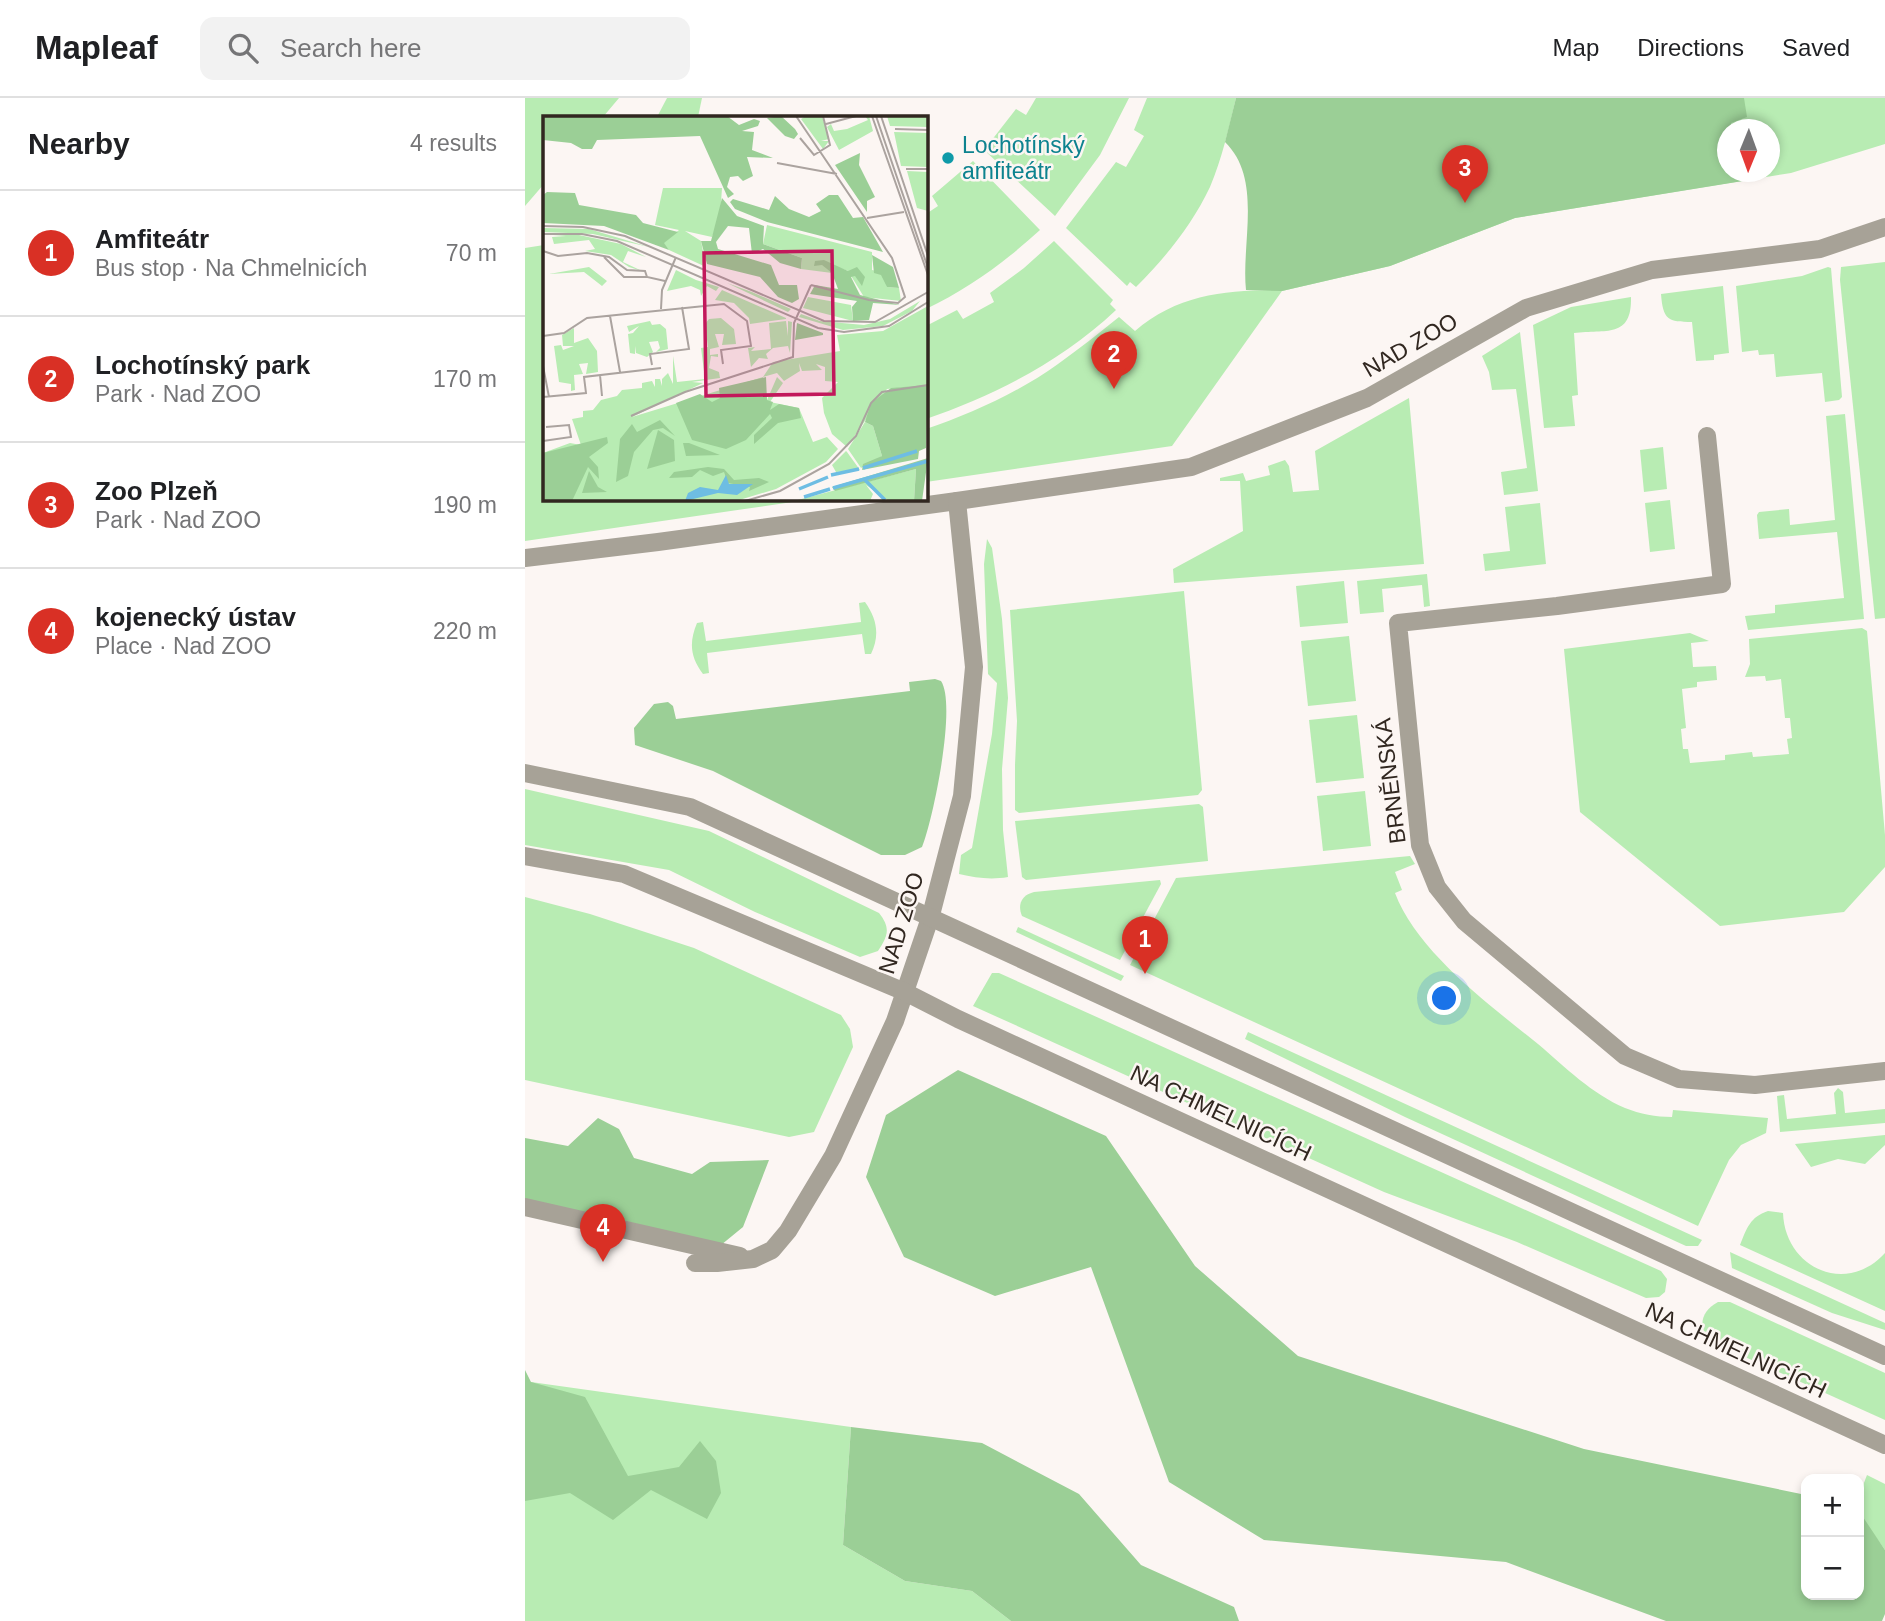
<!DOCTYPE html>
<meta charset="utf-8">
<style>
body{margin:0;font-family:Helvetica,sans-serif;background:#f2f2f2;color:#202124}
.controls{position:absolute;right:21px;bottom:21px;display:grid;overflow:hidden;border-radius:14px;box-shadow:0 4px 10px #0003}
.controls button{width:63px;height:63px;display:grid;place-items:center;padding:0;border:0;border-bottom:2px solid #e0e0e0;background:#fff;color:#202124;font:35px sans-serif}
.compass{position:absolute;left:1192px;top:21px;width:63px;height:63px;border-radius:50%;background:#fff;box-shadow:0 4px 10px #0003;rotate:181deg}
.you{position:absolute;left:920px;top:901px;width:24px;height:24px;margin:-18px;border:5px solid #fff;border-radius:50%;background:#1a73e8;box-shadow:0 0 0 10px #1a73e833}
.badge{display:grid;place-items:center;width:46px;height:46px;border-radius:50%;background:#d93025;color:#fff;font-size:23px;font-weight:700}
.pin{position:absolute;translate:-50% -58px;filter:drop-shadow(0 2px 4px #0008)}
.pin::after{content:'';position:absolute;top:37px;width:24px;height:21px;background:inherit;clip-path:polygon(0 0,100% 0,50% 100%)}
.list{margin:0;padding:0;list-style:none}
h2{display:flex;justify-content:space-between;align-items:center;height:91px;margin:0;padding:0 28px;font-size:30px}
h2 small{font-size:23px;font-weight:400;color:#757577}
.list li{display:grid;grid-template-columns:46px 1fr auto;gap:21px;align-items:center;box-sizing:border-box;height:126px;padding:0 28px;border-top:2px solid #e0e0e0}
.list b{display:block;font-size:26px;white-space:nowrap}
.list p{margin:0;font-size:23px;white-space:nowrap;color:#757577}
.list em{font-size:23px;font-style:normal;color:#757577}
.icon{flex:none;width:38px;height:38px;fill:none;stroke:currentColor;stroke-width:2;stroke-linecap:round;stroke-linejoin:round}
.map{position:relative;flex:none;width:1360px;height:1523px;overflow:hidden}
header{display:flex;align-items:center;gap:42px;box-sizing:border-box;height:98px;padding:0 35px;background:#fff;border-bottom:2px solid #e0e0e0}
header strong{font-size:33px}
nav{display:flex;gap:38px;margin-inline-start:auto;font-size:24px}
.search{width:490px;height:63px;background:#f2f2f2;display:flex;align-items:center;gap:18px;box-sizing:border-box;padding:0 24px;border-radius:14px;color:#757577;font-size:26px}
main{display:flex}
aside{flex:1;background:#fff}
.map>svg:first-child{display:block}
.green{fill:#b8ecb3;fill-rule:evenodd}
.forest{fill:#9bcf96}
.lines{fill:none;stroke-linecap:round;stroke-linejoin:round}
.pedestrian{stroke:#a7a297;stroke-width:18}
.minor{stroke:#a7a297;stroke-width:18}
.tertiary{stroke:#a7a297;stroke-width:18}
.culture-dot{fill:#0f9aa8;stroke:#fcf6f3;stroke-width:2.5}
.labels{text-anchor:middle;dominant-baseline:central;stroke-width:5;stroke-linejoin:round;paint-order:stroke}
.culture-label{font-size:23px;fill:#0d838f;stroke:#fcf6f3;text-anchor:start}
.street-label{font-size:23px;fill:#312720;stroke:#fcf6f3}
.inset-river{fill:none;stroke:#6ebde3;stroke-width:3.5}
.inset-road{fill:none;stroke:#aba39f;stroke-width:2}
.view{fill:#c2185b;fill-opacity:0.15;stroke:#c2185b;stroke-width:3.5}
.inset-edge{fill:none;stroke:#312720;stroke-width:3.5}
</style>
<header>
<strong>Mapleaf</strong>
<div class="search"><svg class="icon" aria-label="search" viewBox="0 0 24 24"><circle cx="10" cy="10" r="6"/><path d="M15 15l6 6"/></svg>Search here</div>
<nav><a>Map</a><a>Directions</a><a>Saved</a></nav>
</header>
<main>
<aside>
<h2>Nearby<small>4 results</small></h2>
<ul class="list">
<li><span class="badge">1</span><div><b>Amfiteátr</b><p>Bus stop · Na Chmelnicích</p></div><em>70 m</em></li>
<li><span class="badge">2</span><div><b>Lochotínský park</b><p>Park · Nad ZOO</p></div><em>170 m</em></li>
<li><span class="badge">3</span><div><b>Zoo Plzeň</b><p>Park · Nad ZOO</p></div><em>190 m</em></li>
<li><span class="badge">4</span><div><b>kojenecký ústav</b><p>Place · Nad ZOO</p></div><em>220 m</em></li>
</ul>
</aside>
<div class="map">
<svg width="1360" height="1523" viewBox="0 0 1360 1523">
<rect width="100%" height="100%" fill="#fcf6f3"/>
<g class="green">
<polygon points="0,0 94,0 78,19 19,19 19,86 0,108"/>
<polygon points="142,0 177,0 173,19 132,19"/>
<polygon points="511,0 604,0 575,57 530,118 459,52 491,11 501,17"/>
<path d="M622,0h89c-7,29 -14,61 -26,89 -18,38 -44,70 -74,100l-6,-5 -3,4 -61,-58 50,-66 10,5 18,-31 -10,-6z"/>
<path d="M776,0h584v46l-94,29 -276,45 -125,48 -108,25 -110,155 -246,36v-53c45,-15 93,-37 132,-65 21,-15 41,-31 61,-47l16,14c43,-37 92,-41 146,-41zM1202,32h42v42h-42z"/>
<path d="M448,63l67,69c-35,32 -72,59 -114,79v-95l12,-8 -6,-10z"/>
<path d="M529,143l59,59 -3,4 6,6c-54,51 -120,85 -190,109v-93l31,-16 6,9 31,-17 -4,-9 34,-25z"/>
<polygon points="19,147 19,401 288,401 0,443 0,150"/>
<polygon points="1360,164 1360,520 1350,521 1315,182 1316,169"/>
<polygon points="1303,169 1306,170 1317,299 1314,302 1300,304 1297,275 1251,279 1249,256 1234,257 1233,252 1217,254 1211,188 1277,178"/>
<path d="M1198,188l6,67 -15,2v5l-18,1 -4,-39c-24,0 -29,-2 -31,-28z"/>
<path d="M1106,199c1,42 -25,32 -57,36l4,62 -6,1 3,30 -31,2 -11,-103 38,-18z"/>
<polygon points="995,234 1013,393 979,397 976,374 1002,370 991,291 967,292 964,274 957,258"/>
<polygon points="884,300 899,466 649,485 648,471 718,433 715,383 695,383 695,380 718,375 721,383 745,377 743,368 760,362 764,368 768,394 794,392 790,353"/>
<polygon points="1320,316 1339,521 1223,532 1220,518 1250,515 1250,507 1319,500 1312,434 1234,441 1232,417 1234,414 1264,411 1265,427 1310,422 1301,318"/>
<polygon points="1138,349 1142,391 1119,394 1115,352"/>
<polygon points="1145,402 1150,451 1125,454 1120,405"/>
<polygon points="1015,405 1021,466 960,473 958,456 985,453 980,409"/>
<path d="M462,441l5,9 10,71 6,79 -6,71 1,61 5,47c-17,3 -32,1 -49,-3l2,-19 11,-7 20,-114 5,-51 -9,-9 -4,-110z"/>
<polygon points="902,476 905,508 899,509 897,487 857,491 859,514 835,516 832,483"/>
<polygon points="819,483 823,525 775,529 771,488"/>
<polygon points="659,493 677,692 673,697 494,715 490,712 490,667 492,623 485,512"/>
<path d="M340,504c12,17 15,33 6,52h-6l-3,-20 -155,19 2,20 -6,1c-13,-17 -14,-32 -6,-51l6,-1 3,19 155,-19 -2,-19z"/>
<polygon points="1337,530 1342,533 1360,737 1360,769 1319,814 1195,828 1055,714 1039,551 1165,535 1184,543 1166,545 1168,569 1191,568 1192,582 1172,584 1172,589 1157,591 1161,630 1156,631 1158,651 1163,651 1165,665 1200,662 1200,657 1227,654 1228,659 1264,656 1262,641 1267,640 1265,620 1260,620 1256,581 1241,583 1240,578 1220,579 1225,566 1224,541"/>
<polygon points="824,538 831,603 783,608 776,543"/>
<polygon points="832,617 839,680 791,685 784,622"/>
<path d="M0,691l184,42 170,82c12,15 9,23 -1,38l-18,6 -105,-45 -86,-42 -144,-25z"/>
<polygon points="840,693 846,748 798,753 792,698"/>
<polygon points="674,706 678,709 683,763 501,782 497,779 490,723"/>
<path d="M885,758l5,8 -20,8 7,18 -7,3c22,59 96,113 143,151 27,23 54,50 87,64 15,6 31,9 47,9l1,-7 95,8 -2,15 -25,12 -12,15 -31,66 -568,-261 46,-87z"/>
<path d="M635,782l1,4 -41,76 -98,-44c-5,-12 0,-21 12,-24z"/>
<polygon points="0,799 65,816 169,850 316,917 325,931 328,949 289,1034 264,1039 0,982"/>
<polygon points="493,829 599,878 596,883 491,834"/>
<polygon points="467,875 474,875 1136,1173 1142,1181 1140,1194 1134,1199 1121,1200 992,1144 859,1094 448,908"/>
<polygon points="723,934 1177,1142 1173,1148 1161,1148 880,1019 720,941"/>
<polygon points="1313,990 1318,994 1320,1015 1360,1011 1360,1025 1255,1034 1252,998 1259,997 1262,1021 1311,1016 1309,995"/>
<polygon points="1360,1037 1360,1047 1340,1066 1313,1061 1286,1069 1270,1046"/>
<path d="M1243,1113l15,2c2,55 63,83 102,40v58l-145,-66c7,-17 10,-28 28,-34z"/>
<polygon points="1205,1154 1360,1225 1360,1232 1307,1215 1207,1170"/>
<path d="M1193,1204h12l155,71v47l-171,-77c-17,-12 -15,-31 4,-41z"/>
<polygon points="6,1284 326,1329 318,1447 380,1483 447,1493 486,1523 0,1523 0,1290"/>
<path d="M1342,1377l18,9v66c-21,-31 -34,-36 -18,-75z"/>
</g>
<g class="forest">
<path d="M711,0h508l3,19 -16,6v6l-4,1v42h18l4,8 -234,38 -125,48 -108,25 -36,-1c-5,-47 17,-111 -21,-148z"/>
<path d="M410,581l6,2c16,24 -8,139 -19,166l-17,8h-24l-168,-84 -78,-26 -1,-17 20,-24 14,-2 5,4 3,13 234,-28 -1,-9z"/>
<polygon points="433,972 581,1038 670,1168 773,1258 1059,1351 1281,1397 1281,1497 1334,1497 1334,1413 1360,1452 1360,1516 1357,1523 1141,1523 981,1464 739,1442 644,1384 566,1169 470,1198 379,1159 341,1079 361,1017"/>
<polygon points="73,1020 94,1031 109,1060 167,1076 185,1064 244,1062 218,1129 185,1156 0,1116 0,1040 43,1048"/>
<polygon points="0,1272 6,1284 60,1299 103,1378 154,1369 175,1343 191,1363 196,1395 182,1421 126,1392 88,1422 45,1395 0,1403"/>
<polygon points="326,1329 457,1345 554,1396 616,1467 709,1509 714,1523 486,1523 447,1493 380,1483 318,1447"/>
</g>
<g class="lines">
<polyline class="pedestrian" points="0,460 133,444 432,403"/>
<g class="minor">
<polyline points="1182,338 1197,486 1032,508 873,525 895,747 912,789 939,823 1100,958 1154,981 1230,987 1360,973"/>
<polyline points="0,1109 215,1158"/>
<polyline points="170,1165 192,1165 228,1161 247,1152 263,1133 308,1058 370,923 406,817 437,698 449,569 432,403 666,369 842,300 1001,210 1127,172 1295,151 1360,129"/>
</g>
<g class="tertiary">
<polyline points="0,675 165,709 1360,1258"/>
<polyline points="0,758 99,776 380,894 433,921 1360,1347"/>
</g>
</g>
<circle class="culture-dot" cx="423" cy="60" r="7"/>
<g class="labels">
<g class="culture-label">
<text x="437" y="47">Lochotínský<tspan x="437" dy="26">amfiteátr</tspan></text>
</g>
<g class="street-label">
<text transform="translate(885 247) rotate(-30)">NAD ZOO</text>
<text transform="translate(865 683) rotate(-97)">BRNĚNSKÁ</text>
<text transform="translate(376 825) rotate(-73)">NAD ZOO</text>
<text transform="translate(696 1015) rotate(25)">NA CHMELNICÍCH</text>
<text transform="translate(1211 1252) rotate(25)">NA CHMELNICÍCH</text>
</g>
</g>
<g transform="translate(18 18)">
<rect width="385" height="385" fill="#fcf6f3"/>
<path d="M263,0h16l7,23 -8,2h8l-6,8 -22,-30zM322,0h4l4,15 -34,19 -12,-23 4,-3 3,7 13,-2 21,-9zM344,0h41v11l-38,-1zM351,16l34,1v34l-27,-1zM364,55l21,1v39l-11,-3zM120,72h59l-2,29 -8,20 -27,-6 16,10 5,26 -37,-17 -6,-7 16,-13 -24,-5zM224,109l105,27v18l13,3 2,14 12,1 2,13 -37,-4 -16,-26 -11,-4 -5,6 -31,-4 1,-11 -39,-14zM0,112l46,1 60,18 -56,-13 -50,-2zM10,119h26l42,9 25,13 -18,-6 -5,11 19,9 -13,-4 -18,-12 -26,-4 10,-2 -6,-9 -35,4 -2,-7 14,-1zM46,151l18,14 -5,5 -18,-14 -35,2zM133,154l20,10 23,7 -3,4 -9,-5 -6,10 -1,-6 -9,-4 -24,5zM184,167l25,9 39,17 -3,3zM179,174l64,28v1l-36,5 -1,-6 -15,-15 -19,-3zM265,181l43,8 2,16 -50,-13zM377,185l-8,10 -29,15 -40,4 -44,-13 2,-3 19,7 44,4 26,-6zM385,190v79l-41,4 -40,58 -15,-13 -8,-21 -2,-15 16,-16 -13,-1v-14l-9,-3 6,6 -20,1 -3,-8 1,8 -16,10 -7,-8 -14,4 4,23 10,-23 6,6 -13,19 29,6 14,34 14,-5 11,12 -12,13 -50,27 -40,12h-193v-48l27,-10 11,2 -9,-26 11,-2v-6l10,-1 8,-10 16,-4 5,-6 20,-2v-5l10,-2 3,6v-8h5l2,7v-7l6,-6 5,11v-28l4,26 28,-3 -4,-31 7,-1 -3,-23 4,-5 12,-1 13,11 2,15 -14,1 2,-11h-9l4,13 -9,2v6l8,-1v3l-7,-1 -2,12 10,4 1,6 -28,4 11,1 -71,34 131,-40 10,-15 67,-11 -3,-16 46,-4zM107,205l2,4 -9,1 17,-2 6,5 2,20 -12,3 4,-4 -2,-7 -9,1 4,10 -6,5 -11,-4 -1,-7v8l-5,-1 -2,-19 5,-1 6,-7 -10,6 -2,-6zM243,205l2,15v-15l4,1 -2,31 -2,-7 -15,2 -7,6 2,5 -9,-1 -8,9 -3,-19 7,-1 -4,4 20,-2 -2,-26zM31,212v15l14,-5 9,13 1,21 -12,2 2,-11 -9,1 4,10 -9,1 1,15 -4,1v-7l-12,-2 -5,-36 7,-1 2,5 11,-4h-11l-1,-11zM322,306l8,4 9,30 -21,12 -13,-19zM303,335l1,1 13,18 -24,2 -4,-7zM373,353l-2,32h-25l-23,-16 7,9 -3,7h-76z" fill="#b8ecb3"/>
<path d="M0,0h184l12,9 15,-6 6,2 -2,5 -16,5 12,1 -2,18 21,8 -26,-1 6,19 -10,5 -5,-5 -8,1 -3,10 7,7 -6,4 -28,-62 -103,4 -5,9h-10l-11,-6 -28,-3zM238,0l14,13 3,5 -4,5 -9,-3 -18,-18zM317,37l-1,12 16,32 -8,4v11l-32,-47zM4,76l28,1 4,12 57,10 7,8 35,9 -14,11 5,7 -65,-24 -61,-3v-28zM286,79h9l15,23 10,-1 20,35 -116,-30 -32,-13 -5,-7 3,-3 36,11 6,-14 14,13 20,8 12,-6 -5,-7zM179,82l15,18 27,10 -1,18 39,14 -1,11 -21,-6 -17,-14 -11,5 -3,-26 -21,-2 -12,16 2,7 53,16 8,20h18l2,14 -7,4 -14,-6 -18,-20 -53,-13 -6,-23h10zM329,139l21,12 6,21 -12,-1 -6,-12 -7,-2zM281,144l24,11 9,-4 8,10 -3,9 -7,-10 -4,1 9,18 40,10 -27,-2 -4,17 -16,1 -1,-14 5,-6 -47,-7 5,-9 23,4 -6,-16 -10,-8 -8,1 1,-5zM254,207l26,10v2l-28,5zM223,261l1,23 6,2 -3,8 9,-6 20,4 2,10 -23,5 -24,21v-9l18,-17 -2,-4 -24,26 -20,9 -34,-9 -16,-37 24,-9 12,8 8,-4 -1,-10zM385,269l-2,63 -7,3 -1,8 -56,11 1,-6 19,-8 -9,-30 -8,-4 6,-19 20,-15zM117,304l15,16 -12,-8 -10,2 -19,22 -6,24 -12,6 4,-43 12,-15 5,8zM115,314l16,10 1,21 -28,8zM64,321l1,6 -19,14 9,10 1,12 -11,-12 -16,34h-29v-48zM140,327h6l31,12 -34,1zM385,342l-6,43h-8l2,-32 -81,22 -3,-4zM165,351l16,2 10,11 25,-2 10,4 -20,9 1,-4 -22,-4 -4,-11 -11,4 -13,-6 -8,7 -23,1 5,-6zM46,355l9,16 9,5 -25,1z" fill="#9bcf96"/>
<path d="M183,359l3,9h24l-16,11 -19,-2 -33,8 3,-8 12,-6 18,3z" fill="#6ebde3"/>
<path class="inset-river" d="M320,352l54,-17M288,359l28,-6M322,364l20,20M290,372l95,-27M256,373l29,-12M261,381l26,-8"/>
<path class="inset-road" d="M253,0l96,142 13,39 -7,6 -29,-3 -58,-15M329,0l56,159M333,0l52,152M338,0l47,140M283,8l30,-8M352,13l33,1M257,22l14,17 16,-10 -7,-29M234,47l60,11M363,53h22M324,102l37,-6M0,110l40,1 42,9 199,85 51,1 53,-30M0,118h39l35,7 201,87 26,4 45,-6 39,-24M0,135l15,5 29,-3 22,4 18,13 18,1 2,6 18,4M61,141l20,20h23M118,193l1,-19 14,-33M67,200l10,56M0,220l21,-3 23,-15 137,-14 23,17 4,25 -30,4 2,14M109,249l-2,-11 39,-5 -7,-42M0,250l6,31M57,259l2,21M0,281l43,-4 -2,-16 77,-9M88,300l54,-24 108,-35 1,-34 17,-38M0,325l28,-4 -2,-12 -23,2M202,385l35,-10 49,-27 27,-28 15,-33 11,-11 46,-7"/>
<path class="view" d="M289,135l2,143 -128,2 -2,-143z"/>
<rect width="385" height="385" class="inset-edge"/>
</g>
</svg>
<div class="controls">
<button>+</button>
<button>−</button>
</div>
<svg class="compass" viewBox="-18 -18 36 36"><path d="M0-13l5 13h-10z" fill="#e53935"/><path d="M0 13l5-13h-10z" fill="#757577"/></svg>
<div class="you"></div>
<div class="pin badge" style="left:620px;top:876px">1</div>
<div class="pin badge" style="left:589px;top:291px">2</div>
<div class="pin badge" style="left:940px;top:105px">3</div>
<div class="pin badge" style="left:78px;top:1164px">4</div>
</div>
</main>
